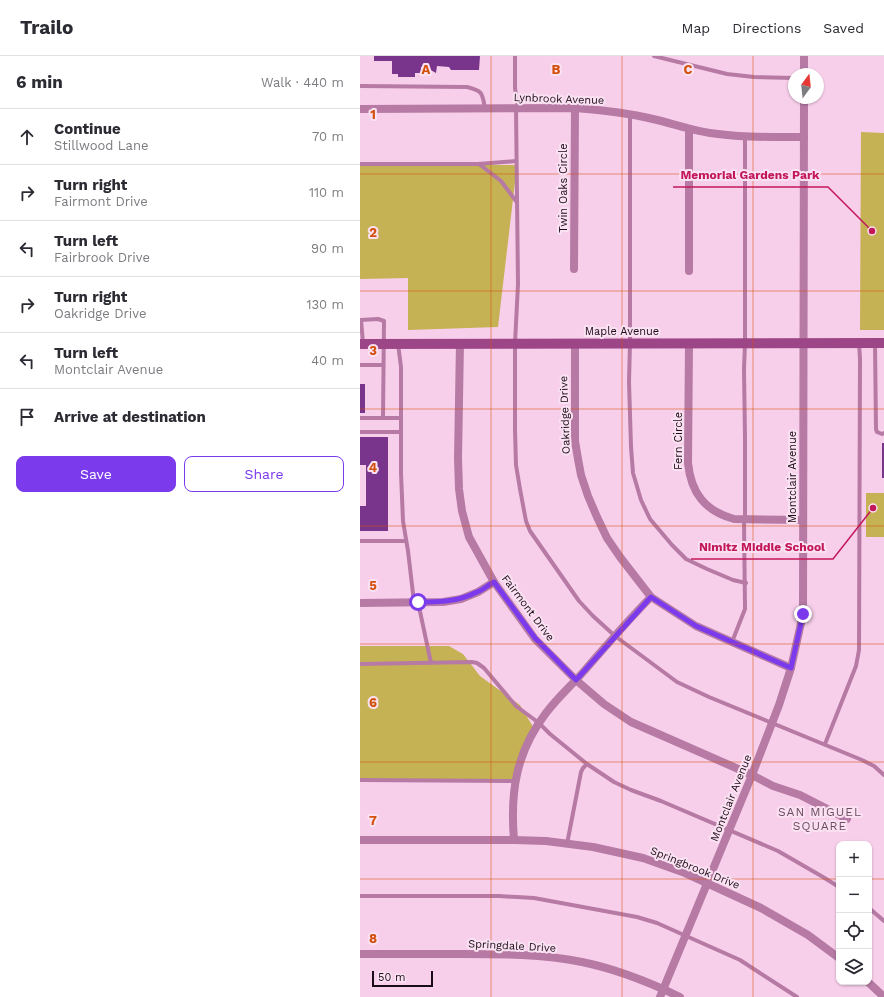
<!DOCTYPE html>
<meta charset="utf-8">
<style>
body{margin:0;font-family:"Work Sans",sans-serif;background:#f2f2f3;color:#2b2b33}
.controls{position:absolute;right:12px;bottom:12px;display:grid;overflow:hidden;border-radius:8px;box-shadow:0 1px 3px #0004}
.controls button{width:36px;height:36px;display:grid;place-items:center;padding:0;border:0;border-bottom:1px solid #e1e1e2;background:#fff;color:#2b2b33;font:20px sans-serif}
.compass{position:absolute;left:428px;top:12px;width:36px;height:36px;border-radius:50%;background:#fff;box-shadow:0 1px 3px #0004;rotate:15deg}
.scale{position:absolute;left:12px;bottom:10px;width:61px;box-sizing:border-box;padding-left:4px;border:2px solid #1b0d17;border-top:0;font-size:11px;line-height:14px;white-space:nowrap;color:#1b0d17;-webkit-text-stroke:3px #fbe2f3;paint-order:stroke}
.stop{position:absolute;width:12px;height:12px;margin:-9px;border:3px solid #7c3aed;border-radius:50%;background:#fff}
.stop.end{background:#7c3aed;border-color:#fff;box-shadow:0 1px 4px #0008}
.list{margin:0;padding:0;list-style:none}
h2{display:flex;justify-content:space-between;align-items:center;height:52px;margin:0;padding:0 16px;font-size:17px}
h2 small{font-size:13px;font-weight:400;color:#7c7c81}
.list li{display:grid;grid-template-columns:26px 1fr auto;gap:12px;align-items:center;box-sizing:border-box;height:56px;padding:0 16px;border-top:1px solid #e1e1e2}
.list b{display:block;font-size:15px;white-space:nowrap}
.list p{margin:0;font-size:13px;white-space:nowrap;color:#7c7c81}
.list em{font-size:13px;font-style:normal;color:#7c7c81}
.actions{display:flex;gap:8px;padding:12px 16px}
.actions a{flex:1;padding:9px 0;border:1px solid #7c3aed;border-radius:8px;text-align:center;font-size:14px;color:#7c3aed}
.actions .main{background:#7c3aed;color:#fff}
.icon{flex:none;width:22px;height:22px;fill:none;stroke:currentColor;stroke-width:2;stroke-linecap:round;stroke-linejoin:round}
.map{position:relative;flex:none;width:524px;height:941px;overflow:hidden}
header{display:flex;align-items:center;gap:24px;box-sizing:border-box;height:56px;padding:0 20px;background:#fff;border-bottom:1px solid #e1e1e2}
header strong{font-size:19px}
nav{display:flex;gap:22px;margin-inline-start:auto;font-size:14px}
main{display:flex}
aside{flex:1;background:#fff}
.map>svg:first-child{display:block}
.green{fill:#c5b254}
.building{fill:#78358b}
.lines{fill:none;stroke-linecap:round;stroke-linejoin:round}
.service{stroke:#b67aa4;stroke-width:4}
.minor{stroke:#b67aa4;stroke-width:8}
.secondary{stroke:#9d4687;stroke-width:10}
.route{stroke:#7c3aed;stroke-width:5}
.grid{fill:none;stroke:#d4510d;stroke-width:1;stroke-opacity:0.55}
.labels{text-anchor:middle;dominant-baseline:central;stroke-width:4;stroke-linejoin:round;paint-order:stroke}
.street-label{font-size:11px;fill:#1b0d17;stroke:#fbe2f3}
.neighbourhood-label{font-size:12px;letter-spacing:1px;fill:#6d4b63;stroke:#fbe2f3}
.grid-label{font-size:13px;text-anchor:middle;font-weight:bold;fill:#d4510d;stroke:#fbe2f3;stroke-width:4;stroke-linejoin:round;paint-order:stroke}
.leader{fill:none;stroke:#c2185b;stroke-width:1.5}
.callout-dot{fill:#c2185b;stroke:#fbe2f3;stroke-width:1.5}
.callout-label{font-size:12px;text-anchor:middle;font-weight:bold;fill:#c2185b;stroke:#fbe2f3;stroke-width:4;stroke-linejoin:round;paint-order:stroke}
</style>
<header>
<strong>Trailo</strong>
<nav><a>Map</a><a>Directions</a><a>Saved</a></nav>
</header>
<main>
<aside>
<h2>6 min<small>Walk · 440 m</small></h2>
<ul class="list">
<li><svg class="icon" aria-label="ahead" viewBox="0 0 24 24"><path d="M12 20V5M6 11l6-6 6 6"/></svg><div><b>Continue</b><p>Stillwood Lane</p></div><em>70 m</em></li>
<li><svg class="icon" aria-label="right" viewBox="0 0 24 24"><path d="M7 20v-9h11M14 6l5 5-5 5"/></svg><div><b>Turn right</b><p>Fairmont Drive</p></div><em>110 m</em></li>
<li><svg class="icon" aria-label="left" viewBox="0 0 24 24"><path d="M17 20v-9H6M10 6l-5 5 5 5"/></svg><div><b>Turn left</b><p>Fairbrook Drive</p></div><em>90 m</em></li>
<li><svg class="icon" aria-label="right" viewBox="0 0 24 24"><path d="M7 20v-9h11M14 6l5 5-5 5"/></svg><div><b>Turn right</b><p>Oakridge Drive</p></div><em>130 m</em></li>
<li><svg class="icon" aria-label="left" viewBox="0 0 24 24"><path d="M17 20v-9H6M10 6l-5 5 5 5"/></svg><div><b>Turn left</b><p>Montclair Avenue</p></div><em>40 m</em></li>
<li><svg class="icon" aria-label="arrive" viewBox="0 0 24 24"><path d="M6 21V4h12l-3 4 3 4H6"/></svg><div><b>Arrive at destination</b></div></li>
</ul>
<div class="actions"><a class="main">Save</a><a>Share</a></div>
</aside>
<div class="map">
<svg width="524" height="941" viewBox="0 0 524 941">
<rect width="100%" height="100%" fill="#f8cfeb"/>
<g class="green">
<polygon points="501,76 524,77 524,274 500,274"/>
<polygon points="0,109 157,109 138,271 48,274 48,222 0,223"/>
<rect x="506" y="437" width="18" height="44"/>
<polygon points="0,590 89,590 103,598 120,620 160,649 175,674 155,725 0,725"/>
</g>
<g class="building">
<polygon points="14,0 120,0 119,14 91,14 89,11 77,10 76,17 67,12 61,11 61,17 55,17 55,21 38,21 38,18 32,18 32,5 14,5"/>
<rect x="0" y="328" width="5" height="29"/>
<polygon points="0,381 28,381 28,475 0,475 0,450 6,450 6,409 0,409"/>
<rect x="522" y="387" width="2" height="35"/>
</g>
<g class="lines">
<g class="service">
<polyline points="155,0 155,32 158,52"/>
<polyline points="294,0 367,18 394,21 434,22"/>
<path d="M0,30l107,1c16,4 15,6 18,21"/>
<polyline points="156,52 158,228 155,287 155,374 156,409 160,433 166,465 170,475 219,545 233,560 255,580 317,626 349,641 502,704 514,710 524,719"/>
<polyline points="270,58 270,287 269,326 271,391 273,417 281,444 290,463 312,489 326,503 347,513 373,524 386,527"/>
<polyline points="0,108 118,108 156,105"/>
<polyline points="119,108 141,125 156,145"/>
<polyline points="0,264 18,263 24,265 23,362 41,362"/>
<polyline points="1,264 3,287"/>
<polyline points="515,287 516,373 517,376 522,378 524,377"/>
<polyline points="38,288 41,311 41,417 43,465 48,495 54,546"/>
<polyline points="0,309 23,309"/>
<polyline points="0,362 23,362"/>
<polyline points="0,376 41,376"/>
<polyline points="385,463 385,383 384,313 385,287 385,80"/>
<polyline points="0,485 46,485"/>
<polyline points="58,546 71,607"/>
<polyline points="372,586 385,553 384,464"/>
<polyline points="0,608 112,606 117,607 124,612 156,650 179,667 190,678 227,708 254,726 271,734 301,745 418,795 463,821 479,831"/>
<polyline points="465,688 496,610 499,594 500,303 499,287"/>
<polyline points="0,724 156,725"/>
<polyline points="207,788 221,716 223,712 227,708"/>
<polyline points="0,840 139,840 174,842 277,861 297,867 380,904 437,941"/>
<polyline points="509,852 524,865"/>
</g>
<g class="minor">
<polyline points="444,18 444,0"/>
<path d="M0,53l215,-1c26,2 53,5 78,11 22,5 43,13 65,15 29,4 57,3 86,3"/>
<polyline points="214,213 215,52"/>
<polyline points="329,215 329,73"/>
<polyline points="100,287 98,402 99,433 102,455 109,481 134,526 175,583 216,624 244,648 271,666 392,719 413,730 440,739 487,763"/>
<polyline points="215,287 215,385 218,403 221,419 228,440 237,461 247,482 260,501 291,541 336,570 431,612"/>
<path d="M329,287l-1,120c3,30 17,48 46,56l69,1"/>
<polyline points="0,547 83,546 101,543 118,536 134,526"/>
<polyline points="0,784 154,784 186,785 233,791 283,802 325,817 401,852 448,879 479,902"/>
<path d="M154,784c-4,-48 2,-88 32,-127 12,-16 27,-29 39,-43 22,-25 43,-50 66,-73"/>
<path d="M0,898c34,0 67,0 101,0 40,0 81,0 121,8 34,7 67,20 98,35"/>
<polyline points="508,926 524,941"/>
<polyline points="300,941 392,719 419,649 431,612 443,558 444,42"/>
</g>
<polyline class="secondary" points="0,288 524,287"/>
</g>
<g class="lines">
<path class="route" d="M58,546c20,0 40,0 59,-10 6,-2 11,-7 17,-10l41,56 41,42 75,-83 45,29 95,42 12,-54"/>
</g>
<path class="grid" d="M131,0v941M262,0v941M393,0v941M0,118h524M0,235h524M0,353h524M0,470h524M0,588h524M0,706h524M0,823h479M509,823h15"/>
<g class="labels">
<g class="street-label">
<text transform="translate(199 43) rotate(2)">Lynbrook Avenue</text>
<text transform="translate(203 132) rotate(-90)">Twin Oaks Circle</text>
<text x="262" y="275">Maple Avenue</text>
<text transform="translate(205 359) rotate(-92)">Oakridge Drive</text>
<text transform="translate(318 385) rotate(-90)">Fern Circle</text>
<text transform="translate(432 421) rotate(-90)">Montclair Avenue</text>
<text transform="translate(168 552) rotate(53)">Fairmont Drive</text>
<text transform="translate(371 742) rotate(-68)">Montclair Avenue</text>
<text transform="translate(335 812) rotate(22)">Springbrook Drive</text>
<text transform="translate(152 890) rotate(3)">Springdale Drive</text>
</g>
<g class="neighbourhood-label">
<text x="460" y="756">SAN MIGUEL<tspan x="460" dy="14">SQUARE</tspan></text>
</g>
</g>
<g class="grid-label">
<text x="66" y="18">A</text>
<text x="196" y="18">B</text>
<text x="328" y="18">C</text>
<text x="13" y="63">1</text>
<text x="13" y="181">2</text>
<text x="13" y="299">3</text>
<text x="13" y="416">4</text>
<text x="13" y="534">5</text>
<text x="13" y="651">6</text>
<text x="13" y="769">7</text>
<text x="13" y="887">8</text>
</g>
<path class="leader" d="M512 175L468 131H313M513 452L473 503H331"/>
<g class="callout-dot">
<circle cx="512" cy="175" r="4"/>
<circle cx="513" cy="452" r="4"/>
</g>
<g class="callout-label">
<text x="390" y="123">Memorial Gardens Park</text>
<text x="402" y="495">Nimitz Middle School</text>
</g>
</svg>
<div class="controls">
<button>+</button>
<button>−</button>
<button><svg class="icon" aria-label="locate" viewBox="0 0 24 24"><circle cx="12" cy="12" r="6"/><path d="M12 2v4M12 18v4M2 12h4M18 12h4"/></svg></button>
<button><svg class="icon" aria-label="layers" viewBox="0 0 24 24"><path d="M12 4l9 5-9 5-9-5zM3 14l9 5 9-5"/></svg></button>
</div>
<svg class="compass" viewBox="-18 -18 36 36"><path d="M0-13l5 13h-10z" fill="#e53935"/><path d="M0 13l5-13h-10z" fill="#7c7c81"/></svg>
<div class="scale">50 m</div>
<div class="stop" style="left:58px;top:546px"></div>
<div class="stop end" style="left:443px;top:558px"></div>
</div>
</main>
